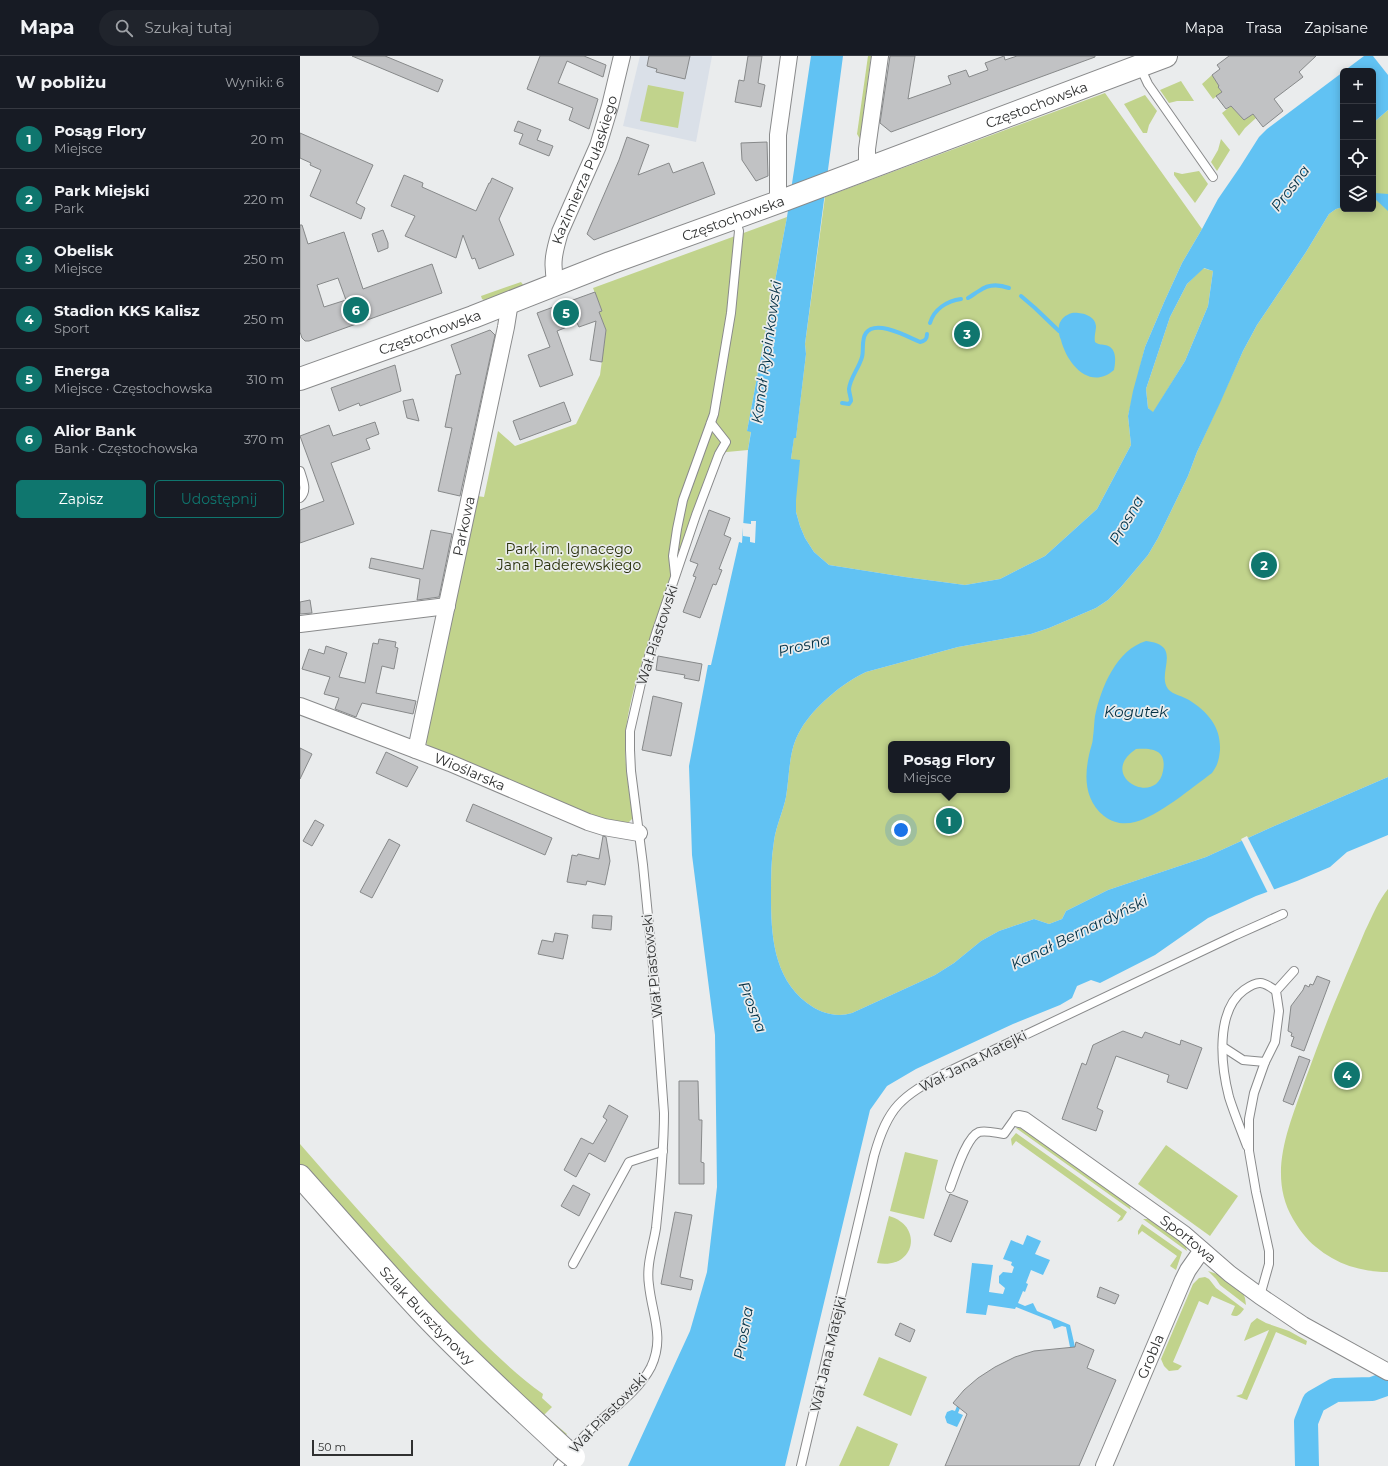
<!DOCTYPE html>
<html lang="pl">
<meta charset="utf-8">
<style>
body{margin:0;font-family:Montserrat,sans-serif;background:#20242c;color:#f1f3f6}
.controls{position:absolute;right:12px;top:12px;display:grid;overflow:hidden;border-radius:6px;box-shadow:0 2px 10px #0003}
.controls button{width:36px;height:36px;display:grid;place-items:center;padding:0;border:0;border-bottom:1px solid #363941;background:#171b24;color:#f1f3f6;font:20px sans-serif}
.scale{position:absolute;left:12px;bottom:10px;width:101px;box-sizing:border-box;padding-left:4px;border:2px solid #303131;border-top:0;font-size:11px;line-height:14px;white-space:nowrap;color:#303131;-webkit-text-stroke:3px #eaeced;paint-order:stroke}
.you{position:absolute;left:601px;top:774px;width:14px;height:14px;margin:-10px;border:3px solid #fff;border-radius:50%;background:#1a73e8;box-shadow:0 0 0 6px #1a73e833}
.badge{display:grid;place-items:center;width:26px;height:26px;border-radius:50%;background:#0f766e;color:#fff;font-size:13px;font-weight:700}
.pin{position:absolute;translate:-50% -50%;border:2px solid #fff;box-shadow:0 1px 4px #0006}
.popup{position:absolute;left:588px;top:685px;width:122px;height:52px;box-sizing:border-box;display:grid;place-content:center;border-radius:6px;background:#171b24;filter:drop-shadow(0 1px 3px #0005);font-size:13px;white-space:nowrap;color:#9ea1a6}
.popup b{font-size:15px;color:#f1f3f6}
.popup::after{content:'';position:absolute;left:50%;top:100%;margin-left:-8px;border:8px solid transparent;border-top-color:#171b24}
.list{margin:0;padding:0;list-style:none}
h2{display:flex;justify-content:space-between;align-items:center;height:52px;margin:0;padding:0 16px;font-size:17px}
h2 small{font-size:13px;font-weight:400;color:#9ea1a6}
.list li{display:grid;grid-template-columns:26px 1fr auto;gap:12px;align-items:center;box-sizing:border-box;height:60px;padding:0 16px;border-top:1px solid #363941}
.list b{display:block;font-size:15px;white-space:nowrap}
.list p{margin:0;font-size:13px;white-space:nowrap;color:#9ea1a6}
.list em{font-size:13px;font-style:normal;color:#9ea1a6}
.actions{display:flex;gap:8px;padding:12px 16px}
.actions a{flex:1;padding:9px 0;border:1px solid #0f766e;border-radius:6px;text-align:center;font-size:14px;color:#0f766e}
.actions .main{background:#0f766e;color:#fff}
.icon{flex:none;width:22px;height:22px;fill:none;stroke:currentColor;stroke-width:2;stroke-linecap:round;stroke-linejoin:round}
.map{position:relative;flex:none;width:1088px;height:1410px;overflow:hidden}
header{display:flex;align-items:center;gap:24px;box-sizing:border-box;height:56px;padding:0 20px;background:#171b24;border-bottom:1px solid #363941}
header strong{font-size:19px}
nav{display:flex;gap:22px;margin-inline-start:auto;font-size:14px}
.search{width:280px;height:36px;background:#20242c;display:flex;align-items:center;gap:10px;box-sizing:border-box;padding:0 14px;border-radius:22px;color:#9ea1a6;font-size:15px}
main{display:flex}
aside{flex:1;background:#171b24}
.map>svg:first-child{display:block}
.built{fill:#dae0e8}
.green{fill:#c1d38c;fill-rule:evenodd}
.water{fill:#61c2f3;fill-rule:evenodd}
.pier{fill:#eaeced}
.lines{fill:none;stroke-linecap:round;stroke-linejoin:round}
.stream{stroke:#61c2f3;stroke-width:4}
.river{stroke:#61c2f3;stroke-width:24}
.building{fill:#c1c2c4;stroke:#87898a;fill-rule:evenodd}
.lane-casing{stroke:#898a8b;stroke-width:10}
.street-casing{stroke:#898a8b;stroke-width:18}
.secondary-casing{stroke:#898a8b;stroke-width:24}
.lane{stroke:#fff;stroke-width:8}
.street{stroke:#fff;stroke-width:16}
.secondary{stroke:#fff;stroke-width:22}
.secondary-bridge-casing{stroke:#898a8b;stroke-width:24;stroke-linecap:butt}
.secondary-bridge{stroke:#fff;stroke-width:22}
.labels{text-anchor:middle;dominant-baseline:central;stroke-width:3.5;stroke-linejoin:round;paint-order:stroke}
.street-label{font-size:14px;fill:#303131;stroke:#eaeced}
.park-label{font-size:14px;fill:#29300b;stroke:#eaeced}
.water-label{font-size:15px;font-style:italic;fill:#043145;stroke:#eaeced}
</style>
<header>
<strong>Mapa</strong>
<div class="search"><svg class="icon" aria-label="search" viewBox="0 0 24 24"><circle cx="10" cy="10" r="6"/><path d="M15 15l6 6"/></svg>Szukaj tutaj</div>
<nav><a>Mapa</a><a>Trasa</a><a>Zapisane</a></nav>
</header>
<main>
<aside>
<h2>W pobliżu<small>Wyniki: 6</small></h2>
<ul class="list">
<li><span class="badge">1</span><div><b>Posąg Flory</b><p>Miejsce</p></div><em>20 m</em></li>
<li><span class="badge">2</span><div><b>Park Miejski</b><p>Park</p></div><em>220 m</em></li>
<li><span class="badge">3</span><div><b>Obelisk</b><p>Miejsce</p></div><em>250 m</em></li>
<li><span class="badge">4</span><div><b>Stadion KKS Kalisz</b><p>Sport</p></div><em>250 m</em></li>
<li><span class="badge">5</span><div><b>Energa</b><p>Miejsce · Częstochowska</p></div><em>310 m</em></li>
<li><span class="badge">6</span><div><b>Alior Bank</b><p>Bank · Częstochowska</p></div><em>370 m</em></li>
</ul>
<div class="actions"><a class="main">Zapisz</a><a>Udostępnij</a></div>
</aside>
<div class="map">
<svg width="1088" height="1410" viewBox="0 0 1088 1410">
<rect width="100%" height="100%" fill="#eaeced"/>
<polygon class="built" points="340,0 412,0 396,86 323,70"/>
<g class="green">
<polygon points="568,0 571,0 560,83 557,78"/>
<polygon points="912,19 919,30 918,31 922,36 913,43 902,28"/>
<polygon points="881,25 894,45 877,45 869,47 860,34"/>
<polygon points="348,29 384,36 378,72 340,65"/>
<polygon points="805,37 902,173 882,207 865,244 845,291 828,360 831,389 797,453 745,500 700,523 665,529 605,521 529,509 514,496 505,482 500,470 496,456 491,403 494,381 496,381 506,298 505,288 525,141"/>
<polygon points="845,39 857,55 849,69 847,77 843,77 824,48"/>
<polygon points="931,50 944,64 953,58 956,62 945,72 939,80 922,57"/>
<path d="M1088,54v667l-116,50 -66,30 -98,33 -42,21 -4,8 -13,5 -15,-5 -35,12 -18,10 -27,22 -19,12 -83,38c-16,5 -32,0 -45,-10 -34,-26 -36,-69 -36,-108 0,-18 0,-36 3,-54 2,-15 9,-29 12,-44 4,-23 2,-47 15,-68 13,-22 41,-46 65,-57l92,-25 73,-13 18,-6 47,-20 12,-8 13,-13 27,-32 10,-17 30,-62 9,-24 46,-101 14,-26 49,-73 23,-38 7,-5 7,-2v2h30v-86zM591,688h116v46h-116z"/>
<polygon points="921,83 930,94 917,115 911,106 918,94"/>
<polygon points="899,115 908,128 895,147 874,119 874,116 882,118"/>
<path d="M487,161l-40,214h4l-3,19 -32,3c-17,49 -35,99 -53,148 -14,41 -32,86 -37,129 -3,29 3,59 7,88l-4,4 -11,1 -19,-3 -167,-70 -6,-7 -1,-7 52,-240 7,1 14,-66 17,15 61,-22 24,-49 6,-45 -7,-18 3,-1 -9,-23z"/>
<polygon points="903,212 913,215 908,250 885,305 853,357 848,352 846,333 870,261 887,228"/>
<polygon points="221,226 224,230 184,244 182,243 181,240"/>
<path d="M1088,833v383c-27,0 -52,-8 -72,-25 -10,-8 -17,-18 -23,-28 -26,-45 -4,-92 11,-136 12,-32 23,-63 36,-93 8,-20 17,-39 25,-59 7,-14 13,-30 23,-42z"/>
<polygon points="720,1071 723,1072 829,1147 831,1154 716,1072"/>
<polygon points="716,1077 827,1156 822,1164 817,1166 821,1160 716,1085 712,1090 711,1083"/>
<path d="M0,1088c49,56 97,111 149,164 30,30 60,62 94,86l-1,4 10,9 -8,8 23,19 -4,4 -169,-165 -94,-108z"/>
<polygon points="866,1089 938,1140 910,1180 838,1128"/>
<polygon points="605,1096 638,1104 624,1163 590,1155"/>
<path d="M589,1160c35,10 26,54 -12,47z"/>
<polygon points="843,1163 849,1163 885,1188 887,1195"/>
<polygon points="842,1168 882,1196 876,1214 870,1210 877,1200 842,1175 838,1179 838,1175"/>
<polygon points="908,1215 917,1218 943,1237 945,1242 946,1249 920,1229 916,1223"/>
<path d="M905,1221l4,2 7,9 28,21c-4,5 -6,9 -13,6l4,-9 -23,-10 -4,9 -9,-4 -26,61 9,4 -4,4 -9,1 -5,-5 -3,-7 32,-75 6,-6z"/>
<polygon points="957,1262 966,1267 989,1275 1007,1285 1006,1289 976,1276 947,1344 936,1340 942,1338 969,1274 944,1285 951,1267"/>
<polygon points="579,1301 627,1321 611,1360 563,1339"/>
<polygon points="557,1370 598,1388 589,1410 539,1410"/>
</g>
<g class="water">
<path d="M511,0h32l-38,288 1,10 -10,84h-2l-3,21 9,1 -4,40v12l4,14 5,12 9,14 15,13 76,12 60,8 35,-6 45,-23 52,-47 34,-64 -3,-29 5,-25 12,-44 20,-47 17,-37 20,-34 16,-30 22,-32 19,-30 8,-8 76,-57v135l-7,2 -7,5 -23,38 -49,73 -14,26 -23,52 -23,49 -9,24 -30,62 -10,17 -27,32 -13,13 -12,8 -47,20 -18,6 -73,13 -92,25c-24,11 -52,35 -65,57 -13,21 -11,45 -15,68 -3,15 -10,29 -12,44 -3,18 -3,36 -3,54 0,39 2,82 36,108 13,10 29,15 45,10l83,-38 19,-12 27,-22 18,-10 35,-12 15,5 13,-5 4,-8 42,-21 98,-33 66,-30 116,-50v58l-41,17 -17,15 -33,14 -41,15 -48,22 -53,37 -55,28 -9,-3 -14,6 -5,12 -12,7 -47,19 -97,45 -29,17 -17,24 -85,356h-157l62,-135 17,-59 10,-85 -2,-152 -23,-180 -3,-89 19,-101h3l28,-123 3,1 6,-93 3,-18 -4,-1 40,-214zM904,212l9,3 -5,35 -23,55 -32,51 -5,-4 -2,-19 24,-72 17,-33z"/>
<polygon points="1064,0 1088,0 1088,54 1073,67 1073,15 1044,15"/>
<polygon points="1075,137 1088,138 1088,155 1073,141"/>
<path d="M772,257c8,-1 23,2 24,13 0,5 -2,10 -1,16 4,3 5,2 10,3 12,2 11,16 9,25 -24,21 -47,-6 -53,-30 -2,-4 -3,-10 -2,-15 2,-6 6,-10 13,-12z"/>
<path d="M846,585c38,4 10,32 22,48 5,6 15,7 21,11 19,12 32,27 31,50 -1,9 -2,15 -8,23 -19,14 -55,44 -77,49 -11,3 -22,1 -31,-6 -19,-16 -20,-38 -15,-61 1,-6 4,-12 4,-18 1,-7 1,-14 2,-21 6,-28 21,-66 51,-75zM836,693c17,-1 31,1 27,22 -7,37 -67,5 -27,-22z"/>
<polygon points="727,1179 741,1185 735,1198 750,1204 743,1219 731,1214 726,1227 728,1228 725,1236 723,1235 718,1247 725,1250 733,1247 737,1255 770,1269 775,1291 770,1291 766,1271 762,1270 754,1273 751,1265 716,1251 715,1253 688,1249 686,1259 666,1257 672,1207 693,1209 689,1236 703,1238 705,1232 699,1227 699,1220 703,1216 712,1217 714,1211 711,1209 712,1206 703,1203 711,1184 723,1189"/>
<polygon points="657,1350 660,1352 658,1357 663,1359 657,1371 647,1367 645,1361 647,1356 652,1354 655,1355"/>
</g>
<g class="pier">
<polygon points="1073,0 1088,0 1088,19"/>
<polygon points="451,465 456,465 455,487 450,486 450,481 443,480 443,467 451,468"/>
<polygon points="947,780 975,835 968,837 941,783"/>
</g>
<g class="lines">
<g class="stream">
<polyline points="721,240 735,252 759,275"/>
<path d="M668,242c4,-2 7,-5 11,-7 9,-7 19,-7 30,-3"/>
<path d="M630,267c4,-14 17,-22 31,-24"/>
<path d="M542,347l7,1 2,-3c0,-4 -2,-8 -2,-12 1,-11 10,-21 13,-32 2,-7 -1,-17 4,-24 10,-14 42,4 54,9 5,-1 7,-3 7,-8"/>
</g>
<polyline class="river" points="1007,1410 1006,1366 1014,1346 1035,1334 1072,1333 1086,1328 1088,1325"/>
</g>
<g class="building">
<polygon points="52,0 85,0 143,24 138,36"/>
<polygon points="240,0 284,0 306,9 303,21 267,5 258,27 298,43 289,73 269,64 273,52 227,33"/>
<polygon points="349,0 390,0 385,23 356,16 357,13 347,10"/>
<polygon points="448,0 462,0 458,27 465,29 461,51 435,46 439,24 444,25"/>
<polygon points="590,0 615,0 608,43 651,28 648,20 666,14 669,21 688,14 685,7 704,0 705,4 717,0 795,0 795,1 591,76 580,67"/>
<polygon points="929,0 1016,0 999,16 1003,21 974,43 983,55 963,71 953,58 944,64 931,50 926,53 916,40 922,36 918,31 919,30 912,19 920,13 917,9"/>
<polygon points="218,65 241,74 237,84 253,90 249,100 219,88 223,78 214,75"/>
<polygon points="0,77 73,109 56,147 65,152 61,163 10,140 21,114 10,109 11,107 0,102"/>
<polygon points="327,81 349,89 338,119 369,107 373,117 403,106 415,138 294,184 287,178 319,104"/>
<polygon points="467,86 468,120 456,125 442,104 441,87"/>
<polygon points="104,119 123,127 122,131 176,155 189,127 190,127 192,122 213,132 199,163 214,199 179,213 175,202 172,203 163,179 156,202 105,180 115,160 91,150"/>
<path d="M0,169h2l6,19 36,-12 19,57 69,-25 10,29 -133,48h-4l-3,-3 -2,-6zM38,222l8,22 -22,7 -7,-22z"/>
<polygon points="83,174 88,187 88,192 78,196 72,178"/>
<polygon points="295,236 302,255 299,256 306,274 302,306 290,304 296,265 279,271 277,267 257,275 273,319 240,331 228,299 250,291 237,257"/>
<polygon points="190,274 195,279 160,440 138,435 152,372 145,371 156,319 161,318 151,289"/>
<polygon points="95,309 101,335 60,350 59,347 39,355 31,332"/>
<polygon points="113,343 119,365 107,362 103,345"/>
<polygon points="264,346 271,365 220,384 213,365"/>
<polygon points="75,366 79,378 66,383 70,393 31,407 54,468 0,487 0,454 24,445 0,380 29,369 33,380"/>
<polygon points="409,454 430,462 424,479 431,482 419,513 422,514 416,529 413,528 400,562 383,556 396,521 393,520 398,508 390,505"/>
<polygon points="131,474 152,478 139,541 117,544 120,523 69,512 71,502 123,513"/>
<polygon points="10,544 12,557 0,558 0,546"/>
<polygon points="79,583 96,586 95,591 98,592 94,613 82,610 76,637 116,645 113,658 62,647 56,661 35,653 39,642 24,638 30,621 2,613 9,593 24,598 26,590 47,597 39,621 65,627 73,587 78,588"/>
<polygon points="358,600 402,608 399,625 384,622 385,619 356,614"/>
<polygon points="353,640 382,647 371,700 342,694"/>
<polygon points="0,692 12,698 0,723"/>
<polygon points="86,696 118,711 107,731 76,717"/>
<polygon points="173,748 252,782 245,799 166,765"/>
<polygon points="15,764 24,769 12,790 3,785"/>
<polygon points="303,780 306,781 310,805 305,829 287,825 286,829 267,826 272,799 277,800 278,798 299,803"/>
<polygon points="89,783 100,789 72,842 60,836"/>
<polygon points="293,859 312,860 311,874 292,872"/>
<polygon points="255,877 268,879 263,903 238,898 242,884 253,886"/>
<polygon points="1017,920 1030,925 1004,995 991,990 994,981 991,980 992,977 988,975 991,950 1003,934 1005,929 1009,931 1010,928 1013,929"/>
<polygon points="823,975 842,982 845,976 880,989 881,984 902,992 887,1033 867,1026 869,1019 816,1000 797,1052 803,1055 796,1075 762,1063 782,1007 786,1009 793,989"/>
<polygon points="999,1000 1010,1004 993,1049 983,1045"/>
<polygon points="379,1025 398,1025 399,1064 402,1064 401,1106 404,1107 404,1128 379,1128"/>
<polygon points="309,1049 328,1060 305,1106 289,1097 276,1121 264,1114 281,1082 293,1088 307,1064 303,1061"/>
<polygon points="273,1129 290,1138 279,1160 261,1150"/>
<polygon points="650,1138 668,1145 651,1186 634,1179"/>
<polygon points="375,1156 392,1159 380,1221 393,1224 391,1234 361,1228"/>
<polygon points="800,1231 819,1239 815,1248 797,1241"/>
<polygon points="600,1267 615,1274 610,1286 595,1279"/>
<polygon points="776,1286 794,1294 787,1312 816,1324 779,1410 645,1410 667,1358 653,1347 664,1334 678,1322 695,1311 715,1301 734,1295 775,1291"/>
</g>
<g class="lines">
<defs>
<g id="lane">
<polyline points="840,11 848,28 913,121"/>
<path d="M0,415c3,10 8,19 0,27"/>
<polyline points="375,518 373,500 377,473 383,444 414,358 431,257 439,175 435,162"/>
<polyline points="923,991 943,1004 965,1006"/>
<path d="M947,1090c-6,-16 -13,-33 -18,-49 -8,-31 -14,-86 15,-107 14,-10 19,-9 32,1"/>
<path d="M650,1132c5,-13 16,-51 29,-56 7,-2 17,1 25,2l10,-14 5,-1"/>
<polyline points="273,1208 329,1106 363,1095"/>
<polyline points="960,1240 969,1208 969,1195 956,1136 949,1095 949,1063 954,1037 965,1006 975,986 979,955 976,935 994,915"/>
<path d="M258,1410c11,-13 22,-26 34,-38 20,-19 46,-36 59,-61 14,-30 1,-52 -2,-82 -3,-20 4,-38 7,-57 4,-38 8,-77 8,-115l-10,-136 -11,-112 -12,-94 -1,-21v-19l11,-48 16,-53 39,-115 23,-61 7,-12 -15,-19"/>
<path d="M501,1410l73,-310c14,-50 27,-59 71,-83l291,-138 47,-21"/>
</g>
<g id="street">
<polyline points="570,111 567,104 567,93 580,0"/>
<polyline points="478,146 478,79 489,0"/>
<path id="s1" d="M256,228c-5,-20 -2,-32 4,-52l38,-86 12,-40 12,-50"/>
<polyline points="0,568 147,550"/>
<path id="s2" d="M0,650l150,57 138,59 16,5 35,6"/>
<path id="s3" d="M116,694l90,-423 4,-25"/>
<path id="s4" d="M719,1063l5,1 160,114 46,40 30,22 43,29 85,47"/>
<path id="s5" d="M804,1410l79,-186 5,-10 14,-20"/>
</g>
<g id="secondary">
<path id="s6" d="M0,323l173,-62 137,-54 174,-63 382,-144"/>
<path id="s7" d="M0,1120c40,45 80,91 121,135 45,48 94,92 142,137"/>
</g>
</defs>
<use href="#lane" class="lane-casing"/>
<use href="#street" class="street-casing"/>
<use href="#secondary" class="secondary-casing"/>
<use href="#lane" class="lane"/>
<use href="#street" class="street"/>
<use href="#secondary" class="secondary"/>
<defs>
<polyline id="secondary-bridge" points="263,1392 274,1401"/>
</defs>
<use href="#secondary-bridge" class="secondary-bridge-casing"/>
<use href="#secondary-bridge" class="secondary-bridge"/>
</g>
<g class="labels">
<g class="street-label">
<text stroke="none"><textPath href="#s6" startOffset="786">Częstochowska</textPath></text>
<text stroke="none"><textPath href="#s1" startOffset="120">Kazimierza Pułaskiego</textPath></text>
<text stroke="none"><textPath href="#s6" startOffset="462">Częstochowska</textPath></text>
<text stroke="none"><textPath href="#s6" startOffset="138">Częstochowska</textPath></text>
<text stroke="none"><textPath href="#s3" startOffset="229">Parkowa</textPath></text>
<text transform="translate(357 579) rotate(-72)">Wał Piastowski</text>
<text stroke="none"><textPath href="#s2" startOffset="182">Wioślarska</textPath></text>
<text transform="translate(352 910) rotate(-96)">Wał Piastowski</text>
<text transform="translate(673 1005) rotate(-27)">Wał Jana Matejki</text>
<text stroke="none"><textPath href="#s4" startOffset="208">Sportowa</textPath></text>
<text stroke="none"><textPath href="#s7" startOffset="189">Szlak Bursztynowy</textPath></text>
<text transform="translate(528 1298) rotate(-77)">Wał Jana Matejki</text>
<text stroke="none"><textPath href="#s5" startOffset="119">Grobla</textPath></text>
<text transform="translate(308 1357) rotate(-46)">Wał Piastowski</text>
</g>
<g class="park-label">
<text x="269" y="493">Park im. Ignacego<tspan x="269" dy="16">Jana Paderewskiego</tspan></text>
</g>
<g class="water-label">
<text transform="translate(990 132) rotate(-53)">Prosna</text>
<text transform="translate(466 296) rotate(-82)">Kanał Rypinkowski</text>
<text transform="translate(826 464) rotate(-60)">Prosna</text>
<text transform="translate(504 589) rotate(-14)">Prosna</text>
<text x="836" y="655">Kogutek</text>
<text transform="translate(779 876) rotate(-26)">Kanał Bernardyński</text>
<text transform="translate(453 951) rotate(69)">Prosna</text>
<text transform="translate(443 1277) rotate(-80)">Prosna</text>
</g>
</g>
</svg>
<div class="controls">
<button>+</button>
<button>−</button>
<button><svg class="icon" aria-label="locate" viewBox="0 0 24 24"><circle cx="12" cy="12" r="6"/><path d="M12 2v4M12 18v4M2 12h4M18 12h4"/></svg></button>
<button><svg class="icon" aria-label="layers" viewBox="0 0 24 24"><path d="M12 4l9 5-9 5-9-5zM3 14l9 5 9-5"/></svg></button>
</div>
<div class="scale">50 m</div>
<div class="you"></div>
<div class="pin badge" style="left:649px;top:765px">1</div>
<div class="popup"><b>Posąg Flory</b>Miejsce</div>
<div class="pin badge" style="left:964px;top:509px">2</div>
<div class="pin badge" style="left:667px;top:278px">3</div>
<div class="pin badge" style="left:1047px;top:1019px">4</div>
<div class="pin badge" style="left:266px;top:257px">5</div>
<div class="pin badge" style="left:56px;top:254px">6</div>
</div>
</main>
